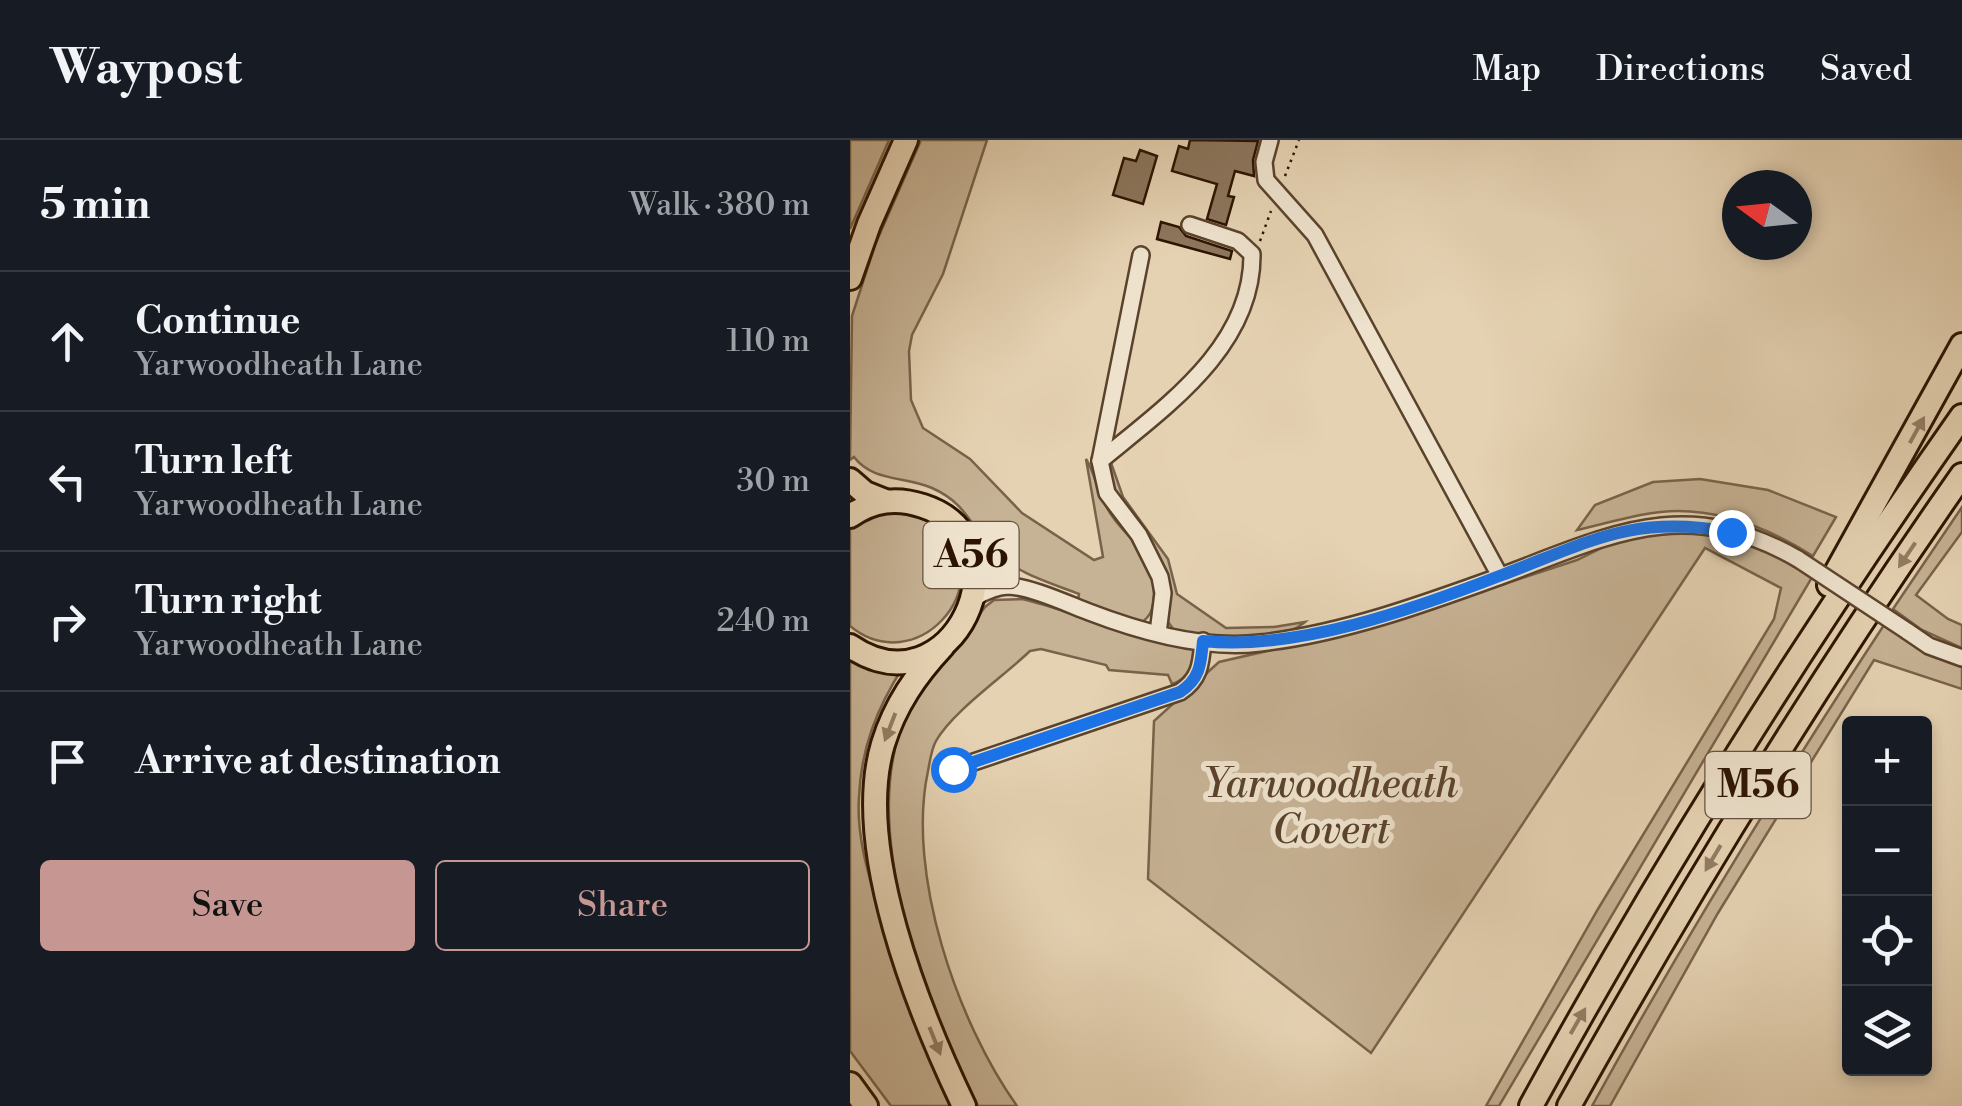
<!DOCTYPE html>
<meta charset="utf-8">
<style>
body{margin:0;font-family:"Libre Bodoni",serif;background:#20242c;color:#f1f3f6}
.controls{position:absolute;right:30px;bottom:30px;display:grid;overflow:hidden;border-radius:10px;box-shadow:0 5px 15px #0003}
.controls button{width:90px;height:90px;display:grid;place-items:center;padding:0;border:0;border-bottom:2px solid #363941;background:#171b24;color:#f1f3f6;font:50px sans-serif}
.compass{position:absolute;left:872px;top:30px;width:90px;height:90px;border-radius:50%;background:#171b24;box-shadow:0 5px 15px #0003;rotate:285deg}
.stop{position:absolute;width:30px;height:30px;margin:-22px;border:8px solid #1a73e8;border-radius:50%;background:#fff}
.stop.end{background:#1a73e8;border-color:#fff;box-shadow:0 2px 10px #0008}
.list{margin:0;padding:0;list-style:none}
h2{display:flex;justify-content:space-between;align-items:center;height:130px;margin:0;padding:0 40px;font-size:42px}
h2 small{font-size:32px;font-weight:400;color:#9ea1a6}
.list li{display:grid;grid-template-columns:65px 1fr auto;gap:30px;align-items:center;box-sizing:border-box;height:140px;padding:0 40px;border-top:2px solid #363941}
.list b{display:block;font-size:38px;white-space:nowrap}
.list p{margin:0;font-size:32px;white-space:nowrap;color:#9ea1a6}
.list em{font-size:32px;font-style:normal;color:#9ea1a6}
.actions{display:flex;gap:20px;padding:30px 40px}
.actions a{flex:1;padding:22px 0;border:2px solid #c59692;border-radius:10px;text-align:center;font-size:35px;color:#c59692}
.actions .main{background:#c59692;color:#111}
.icon{flex:none;width:55px;height:55px;fill:none;stroke:currentColor;stroke-width:2;stroke-linecap:round;stroke-linejoin:round}
.map{position:relative;flex:none;width:1112px;height:966px;overflow:hidden}
header{display:flex;align-items:center;gap:60px;box-sizing:border-box;height:140px;padding:0 50px;background:#171b24;border-bottom:2px solid #363941}
header strong{font-size:48px}
nav{display:flex;gap:55px;margin-inline-start:auto;font-size:35px}
main{display:flex}
aside{flex:1;background:#171b24}
.map>svg:first-child{display:block}
.green{fill:#c6b294;stroke:#79624a;stroke-width:2.5}
.building{fill:#8c765d;stroke:#2c1300;stroke-width:2.5}
.lines{fill:none;stroke-linecap:round;stroke-linejoin:round}
.minor-casing{stroke:#5a432c;stroke-width:20}
.highway-casing{stroke:#2c1300;stroke-width:28}
.path{stroke:#2c1300;stroke-width:2.5;stroke-dasharray:2.5 5;stroke-linecap:butt}
.minor{stroke:#eee2cd;stroke-width:15}
.highway{stroke:#e5d2b2;stroke-width:22}
.minor-bridge-casing{stroke:#5a432c;stroke-width:20;stroke-linecap:butt}
.minor-bridge{stroke:#eee2cd;stroke-width:15}
.oneway{fill:#927c62}
.route{stroke:#1a73e8;stroke-width:12}
.labels{text-anchor:middle;dominant-baseline:central;stroke-width:10;stroke-linejoin:round;paint-order:stroke}
.shield{fill:#eee2cd;stroke:#66513e;stroke-width:2.5}
.shield-label{font-size:38px;font-weight:bold;fill:#2c1300}
.park-label{font-size:40px;font-style:italic;fill:#5a432c;stroke:#eee2cd}
</style>
<header>
<strong>Waypost</strong>
<nav><a>Map</a><a>Directions</a><a>Saved</a></nav>
</header>
<main>
<aside>
<h2>5 min<small>Walk · 380 m</small></h2>
<ul class="list">
<li><svg class="icon" aria-label="ahead" viewBox="0 0 24 24"><path d="M12 20V5M6 11l6-6 6 6"/></svg><div><b>Continue</b><p>Yarwoodheath Lane</p></div><em>110 m</em></li>
<li><svg class="icon" aria-label="left" viewBox="0 0 24 24"><path d="M17 20v-9H6M10 6l-5 5 5 5"/></svg><div><b>Turn left</b><p>Yarwoodheath Lane</p></div><em>30 m</em></li>
<li><svg class="icon" aria-label="right" viewBox="0 0 24 24"><path d="M7 20v-9h11M14 6l5 5-5 5"/></svg><div><b>Turn right</b><p>Yarwoodheath Lane</p></div><em>240 m</em></li>
<li><svg class="icon" aria-label="arrive" viewBox="0 0 24 24"><path d="M6 21V4h12l-3 4 3 4H6"/></svg><div><b>Arrive at destination</b></div></li>
</ul>
<div class="actions"><a class="main">Save</a><a>Share</a></div>
</aside>
<div class="map">
<svg width="1112" height="966" viewBox="0 0 1112 966">
<rect width="100%" height="100%" fill="#e5d2b2"/>
<filter id="stains"><feTurbulence type="fractalNoise" baseFrequency=".002" numOctaves="4"/><feColorMatrix values="0 0 0 0 .2 0 0 0 0 .09 0 0 0 0 .02 0 0 0 .5 -.17"/></filter>
<radialGradient id="worn" r=".72"><stop offset=".6" stop-color="#630" stop-opacity="0"/><stop offset="1" stop-color="#630" stop-opacity=".3"/></radialGradient>
<g class="green">
<polygon points="0,0 39,0 0,89"/>
<path d="M71,0h66l-44,134 -31,61 -3,16 2,49 12,28 47,31 52,54 72,47 9,-3 -17,-98c9,14 10,29 18,43 17,37 51,43 50,94 -1,13 -3,20 -13,27l-63,-23 1,-6c-31,-12 -65,-21 -88,-47 -22,-23 -25,-44 -59,-59 -27,-12 -59,-6 -78,-31l-4,3 2,-144 23,-71z"/>
<path d="M260,320l13,37 45,62 9,35 49,34 48,-1 31,-5c-29,25 -96,16 -131,8l-9,-12 -1,-38 -54,-87 -7,-29z"/>
<path d="M850,339l68,11 68,27 -23,39c-41,-26 -86,-45 -135,-45 -33,0 -69,12 -101,19l18,-25 58,-23z"/>
<polygon points="1112,367 1112,392 1066,455 1098,479 1112,485 1112,508 1072,490 1043,469"/>
<path d="M59,370c11,6 25,11 33,20 58,58 -27,150 -92,96v-101l25,-14z"/>
<polygon points="854,391 910,406 964,434 649,966 636,966 748,769 924,479 931,448 855,408 521,913 298,739 304,581 369,522 487,495 651,445 727,420 774,397"/>
<path d="M172,459c59,14 112,40 172,48 -1,16 -5,32 -22,37l-4,-9 -59,-5 -3,-5 -65,-16 -11,2c-26,25 -78,61 -94,90 -5,9 -6,20 -8,30 -22,102 29,251 89,335h-39c-54,-108 -126,-286 -67,-402 18,-36 50,-65 74,-97l9,-7z"/>
<path d="M1036,482l76,41v26l-88,-29 -156,253 -108,193h-18c91,-165 190,-326 294,-484z"/>
<path d="M0,515l53,12c-26,41 -42,81 -44,130 -3,41 11,82 22,121 19,65 40,127 70,188h-60l-41,-55z"/>
</g>
<g class="building">
<polygon points="340,0 408,1 403,20 404,36 385,31 378,56 384,57 376,85 357,79 367,44 322,31 329,6 338,9"/>
<polygon points="290,10 307,16 293,64 263,55 274,18 286,21"/>
<polygon points="311,82 329,87 336,96 382,111 380,119 307,99"/>
</g>
<g class="lines">
<defs>
<g id="minor">
<polyline points="420,0 414,22 416,40 465,95 650,436"/>
<polyline points="250,321 291,115"/>
<polyline points="120,411 162,446"/>
<path d="M124,458c10,-6 23,-12 35,-12 22,1 59,18 80,26 52,20 114,38 171,31 81,-9 164,-39 241,-67 109,-41 184,-82 297,-17"/>
<polyline points="1057,491 1079,506 1112,518"/>
<path d="M308,493l5,-40 -3,-16 -21,-42 -32,-42 -7,-32c65,-54 153,-114 152,-207l-14,-13 -48,-16"/>
<path d="M103,629l227,-77c20,-13 21,-28 23,-51"/>
</g>
<g id="highway">
<polyline points="0,138 19,84 56,0"/>
<polyline points="0,340 15,353 35,361"/>
<path d="M0,376c23,-16 46,-19 73,-10 109,35 29,210 -73,140"/>
<polyline points="979,445 1112,205"/>
<path d="M93,506c-27,29 -48,59 -60,98 -31,103 36,268 81,362"/>
<polyline points="0,944 16,966"/>
<path d="M681,966c130,-238 275,-468 431,-690"/>
<path d="M719,966c121,-217 251,-428 393,-631"/>
</g>
</defs>
<use href="#minor" class="minor-casing"/>
<use href="#highway" class="highway-casing"/>
<g class="path">
<polyline points="435,36 449,0"/>
<polyline points="410,101 421,71"/>
</g>
<use href="#minor" class="minor"/>
<use href="#highway" class="highway"/>
<defs>
<polyline id="minor-bridge" points="948,419 1057,491"/>
</defs>
<use href="#minor-bridge" class="minor-bridge-casing"/>
<use href="#minor-bridge" class="minor-bridge"/>
</g>
<defs><path id="oneway-solid" d="M-6-.8H1V-3.2L6.5 0L1 3.2V.8H-6Z" transform="scale(2.5)"/></defs>
<g class="oneway">
<use href="#oneway-solid" transform="translate(1067 290) rotate(-61)"/>
<use href="#oneway-solid" transform="translate(1057 415) rotate(124)"/>
<use href="#oneway-solid" transform="translate(40 587) rotate(111)"/>
<use href="#oneway-solid" transform="translate(863 718) rotate(121)"/>
<use href="#oneway-solid" transform="translate(728 881) rotate(-60)"/>
<use href="#oneway-solid" transform="translate(85 901) rotate(68)"/>
</g>
<g class="lines">
<path class="route" d="M103,629l227,-77c20,-13 21,-28 23,-51 94,10 211,-32 299,-66 88,-33 130,-61 229,-43"/>
</g>
<g class="labels">
<g class="shield">
<rect x="73.5" y="382" width="95" height="66" rx="8"/>
<rect x="855.5" y="612" width="105" height="66" rx="8"/>
</g>
<g class="shield-label">
<text x="121" y="415">A56</text>
<text x="908" y="645">M56</text>
</g>
<g class="park-label">
<text x="481" y="645">Yarwoodheath<tspan x="481" dy="46">Covert</tspan></text>
</g>
</g>
<rect width="100%" height="100%" filter="url(#stains)"/>
<rect width="100%" height="100%" fill="url(#worn)"/>
</svg>
<div class="controls">
<button>+</button>
<button>−</button>
<button><svg class="icon" aria-label="locate" viewBox="0 0 24 24"><circle cx="12" cy="12" r="6"/><path d="M12 2v4M12 18v4M2 12h4M18 12h4"/></svg></button>
<button><svg class="icon" aria-label="layers" viewBox="0 0 24 24"><path d="M12 4l9 5-9 5-9-5zM3 14l9 5 9-5"/></svg></button>
</div>
<svg class="compass" viewBox="-18 -18 36 36"><path d="M0-13l5 13h-10z" fill="#e53935"/><path d="M0 13l5-13h-10z" fill="#9ea1a6"/></svg>
<div class="stop" style="left:103px;top:629px"></div>
<div class="stop end" style="left:881px;top:392px"></div>
</div>
</main>
